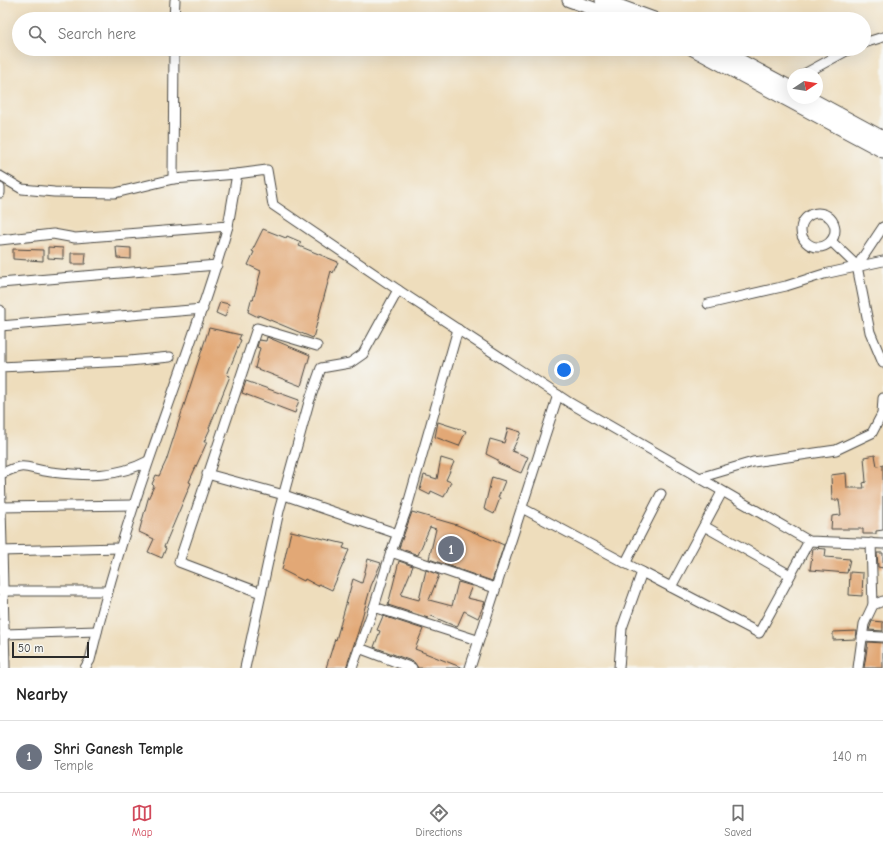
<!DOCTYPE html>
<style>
body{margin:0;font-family:"Comic Neue",sans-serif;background:#f2f2f2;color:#222}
.compass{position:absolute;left:787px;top:68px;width:36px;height:36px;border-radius:50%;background:#fff;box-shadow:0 4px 16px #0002;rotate:78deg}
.scale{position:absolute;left:12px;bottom:10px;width:77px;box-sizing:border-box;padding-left:4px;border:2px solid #2b2b2b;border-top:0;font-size:11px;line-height:14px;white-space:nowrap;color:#2b2b2b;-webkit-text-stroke:3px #f6f6f2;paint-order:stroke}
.you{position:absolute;left:564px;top:370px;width:14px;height:14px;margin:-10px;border:3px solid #fff;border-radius:50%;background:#1a73e8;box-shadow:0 0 0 6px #1a73e833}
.badge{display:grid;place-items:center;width:26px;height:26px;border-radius:50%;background:#d1495b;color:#fff;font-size:13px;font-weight:700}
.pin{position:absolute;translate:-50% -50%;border:2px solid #fff;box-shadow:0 1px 4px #0006}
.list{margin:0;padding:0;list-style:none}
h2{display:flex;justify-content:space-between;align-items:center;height:52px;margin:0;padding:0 16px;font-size:17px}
h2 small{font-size:13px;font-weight:400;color:#767676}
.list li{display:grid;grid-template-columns:26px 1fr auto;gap:12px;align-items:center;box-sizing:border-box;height:72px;padding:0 16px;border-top:1px solid #e0e0e0}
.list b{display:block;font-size:15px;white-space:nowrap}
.list p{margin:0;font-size:13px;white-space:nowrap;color:#767676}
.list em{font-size:13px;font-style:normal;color:#767676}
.icon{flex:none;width:22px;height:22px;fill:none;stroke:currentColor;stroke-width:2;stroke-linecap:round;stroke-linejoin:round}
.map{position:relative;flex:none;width:883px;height:668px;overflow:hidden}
.search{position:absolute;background:#fff;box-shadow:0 4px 16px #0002;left:12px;right:12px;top:12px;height:44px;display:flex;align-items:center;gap:10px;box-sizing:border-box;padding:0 14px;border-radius:22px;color:#767676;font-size:15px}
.sheet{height:124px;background:#fff}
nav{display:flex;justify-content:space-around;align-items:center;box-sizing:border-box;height:56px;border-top:1px solid #e0e0e0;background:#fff;font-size:11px;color:#767676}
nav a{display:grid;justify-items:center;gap:2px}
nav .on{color:#d1495b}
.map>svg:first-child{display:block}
.building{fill:#e2a876}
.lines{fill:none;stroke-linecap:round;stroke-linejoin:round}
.street-casing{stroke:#484641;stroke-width:11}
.secondary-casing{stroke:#484641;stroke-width:15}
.street{stroke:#fff;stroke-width:9}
.secondary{stroke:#fff;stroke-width:13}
</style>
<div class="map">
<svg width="883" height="668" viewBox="0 0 883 668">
<rect width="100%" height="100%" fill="#f6f6f2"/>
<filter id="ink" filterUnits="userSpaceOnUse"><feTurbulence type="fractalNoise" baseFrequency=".025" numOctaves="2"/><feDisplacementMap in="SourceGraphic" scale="8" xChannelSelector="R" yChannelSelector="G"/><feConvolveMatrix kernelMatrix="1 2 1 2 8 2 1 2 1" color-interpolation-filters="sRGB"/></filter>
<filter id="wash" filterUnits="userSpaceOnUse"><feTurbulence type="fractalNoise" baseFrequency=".012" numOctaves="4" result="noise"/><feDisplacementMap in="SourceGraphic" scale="16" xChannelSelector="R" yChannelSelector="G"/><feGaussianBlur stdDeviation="0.9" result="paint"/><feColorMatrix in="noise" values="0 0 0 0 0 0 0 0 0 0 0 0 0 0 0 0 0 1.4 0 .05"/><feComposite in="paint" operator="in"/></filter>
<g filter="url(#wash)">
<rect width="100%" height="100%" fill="#eeddbc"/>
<g id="blocks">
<g class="building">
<polygon points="263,229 286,238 287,236 301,242 299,246 338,262 333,273 331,271 313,338 258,315 258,317 248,312 251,300 253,300 261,271 248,265 254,252 252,251"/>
<polygon points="48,247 63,248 63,259 48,258"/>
<polygon points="116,247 131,248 131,259 117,258"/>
<polygon points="13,249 43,250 43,261 13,259"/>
<polygon points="71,253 86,253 85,264 71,264"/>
<polygon points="220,302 229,304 225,317 216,313"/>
<polygon points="209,328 241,335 239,339 241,340 227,375 230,376 209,428 210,429 204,442 207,442 189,482 191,483 164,547 166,548 162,558 148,552 154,539 139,532 148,499 154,486 152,484 156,475 159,476 166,461"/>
<polygon points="267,337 310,355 301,386 255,368 260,348 257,347 259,340 266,341"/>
<polygon points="246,381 299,400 295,413 242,393"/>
<polygon points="438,422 466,431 459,446 435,437"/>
<polygon points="508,428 521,432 512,451 528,457 521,473 498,463 498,460 486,454 490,439 504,443"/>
<polygon points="875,455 877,466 883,465 883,530 876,531 876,534 863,534 863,529 831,529 832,516 841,515 839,500 832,500 831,475 846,473 847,488 864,488 863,483 866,482 864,457"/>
<polygon points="441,458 454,462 446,480 451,482 444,497 431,491 430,495 420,490 424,475 437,479"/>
<polygon points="492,477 505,481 498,498 500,498 494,514 484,509"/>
<polygon points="412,512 457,525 504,545 492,581 429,559 436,529 430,527 418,555 399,548"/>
<polygon points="291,531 345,544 343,548 349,550 332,590 319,584 318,586 305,579 304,581 282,570"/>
<polygon points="813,548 826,549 825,557 850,559 847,573 810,570"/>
<polygon points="877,553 883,553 883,568 878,567"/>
<polygon points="368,559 381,563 371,586 358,632 346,668 326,668 335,639 336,640 353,579 362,583"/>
<polygon points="399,561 413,566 401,595 419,600 426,570 439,575 429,600 452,606 458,582 472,586 467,598 485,602 478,618 464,611 457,627 429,615 428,618 388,605"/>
<polygon points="850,572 863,573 862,596 849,595"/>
<polygon points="383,616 423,629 415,649 463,668 418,668 414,662 374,647 380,631 377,630"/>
<polygon points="872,621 883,622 883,631 869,630"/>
<polygon points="857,631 856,639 833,640 833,632"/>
<polygon points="868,642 883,643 883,668 864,668"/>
</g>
</g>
</g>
<g filter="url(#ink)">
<use href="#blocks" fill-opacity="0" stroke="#484641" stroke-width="1"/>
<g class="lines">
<defs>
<g id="street">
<polyline points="174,19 175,0"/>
<polyline points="864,43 883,37"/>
<polyline points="804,74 850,49"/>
<polyline points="0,176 22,189 54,192 115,193 173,179 237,174"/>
<polyline points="173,179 174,49"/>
<polyline points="0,188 0,193"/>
<circle cx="818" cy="230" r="17"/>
<polyline points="0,240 53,234 75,238 228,226 237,174 267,170 273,205 404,294 570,403 809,541 883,544"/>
<polyline points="831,241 857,266 870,332 883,363"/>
<polyline points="857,266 883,227"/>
<polyline points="0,283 217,265"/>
<polyline points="708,304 786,286 824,274 883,261"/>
<polyline points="0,310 0,466 5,668"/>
<polyline points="0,326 203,309"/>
<polyline points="0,367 129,361 170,357"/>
<path d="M1,474c26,-13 24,-5 50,-2 36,4 65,6 97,-11"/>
<polyline points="207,474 284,495 398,534"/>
<polyline points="699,478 753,462 836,450 872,433 882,414 883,398"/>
<polyline points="0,507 134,505"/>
<polyline points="522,508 642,572"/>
<polyline points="704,526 790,575"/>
<polyline points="871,543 873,605"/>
<polyline points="0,551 120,548"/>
<polyline points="391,552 406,511 458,329"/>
<polyline points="626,562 661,494"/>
<polyline points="671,587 722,492"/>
<polyline points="0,591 108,591"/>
<polyline points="261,593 179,562 257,328 317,346"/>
<polyline points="374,607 477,640"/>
<polyline points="4,634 97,631"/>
<polyline points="862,636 883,637"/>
<polyline points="359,648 412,668"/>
<path d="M85,668l5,-8c15,-62 33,-124 54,-185 28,-83 60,-164 84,-249"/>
<polyline points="245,668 279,511 309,402 321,368 350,363 363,354 398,290"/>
<polyline points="352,668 374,607 391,552 495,588"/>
<polyline points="470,668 558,395"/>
<polyline points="619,668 622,628 642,572 759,633 809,541"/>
<polyline points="858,668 864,624 873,605 883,601"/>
</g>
<g id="secondary">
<polyline points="569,0 622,19"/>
<polyline points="602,0 654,19"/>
<polyline points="693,49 883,151"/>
<polyline points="718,49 793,89"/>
<polyline points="809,98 883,138"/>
</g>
</defs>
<use href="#street" class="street-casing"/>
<use href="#secondary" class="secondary-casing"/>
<use href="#street" class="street"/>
<use href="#secondary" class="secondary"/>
</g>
</g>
</svg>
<svg class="compass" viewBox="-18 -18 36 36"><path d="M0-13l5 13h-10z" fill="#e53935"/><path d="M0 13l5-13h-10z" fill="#767676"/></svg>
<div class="scale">50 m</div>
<div class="you"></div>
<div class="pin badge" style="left:451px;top:549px;background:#6b7280">1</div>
<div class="search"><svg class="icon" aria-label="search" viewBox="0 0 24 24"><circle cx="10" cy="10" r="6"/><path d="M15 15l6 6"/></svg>Search here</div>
</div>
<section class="sheet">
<h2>Nearby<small></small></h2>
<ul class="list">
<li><span class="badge" style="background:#6b7280">1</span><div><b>Shri Ganesh Temple</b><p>Temple</p></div><em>140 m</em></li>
</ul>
</section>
<nav>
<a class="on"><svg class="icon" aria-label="map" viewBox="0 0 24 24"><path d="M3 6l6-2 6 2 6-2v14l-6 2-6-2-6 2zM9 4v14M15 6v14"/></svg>Map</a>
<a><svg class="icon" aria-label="directions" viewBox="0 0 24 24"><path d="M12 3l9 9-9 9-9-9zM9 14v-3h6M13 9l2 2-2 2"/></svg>Directions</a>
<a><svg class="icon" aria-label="saved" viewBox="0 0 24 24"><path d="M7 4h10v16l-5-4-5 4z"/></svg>Saved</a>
</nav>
